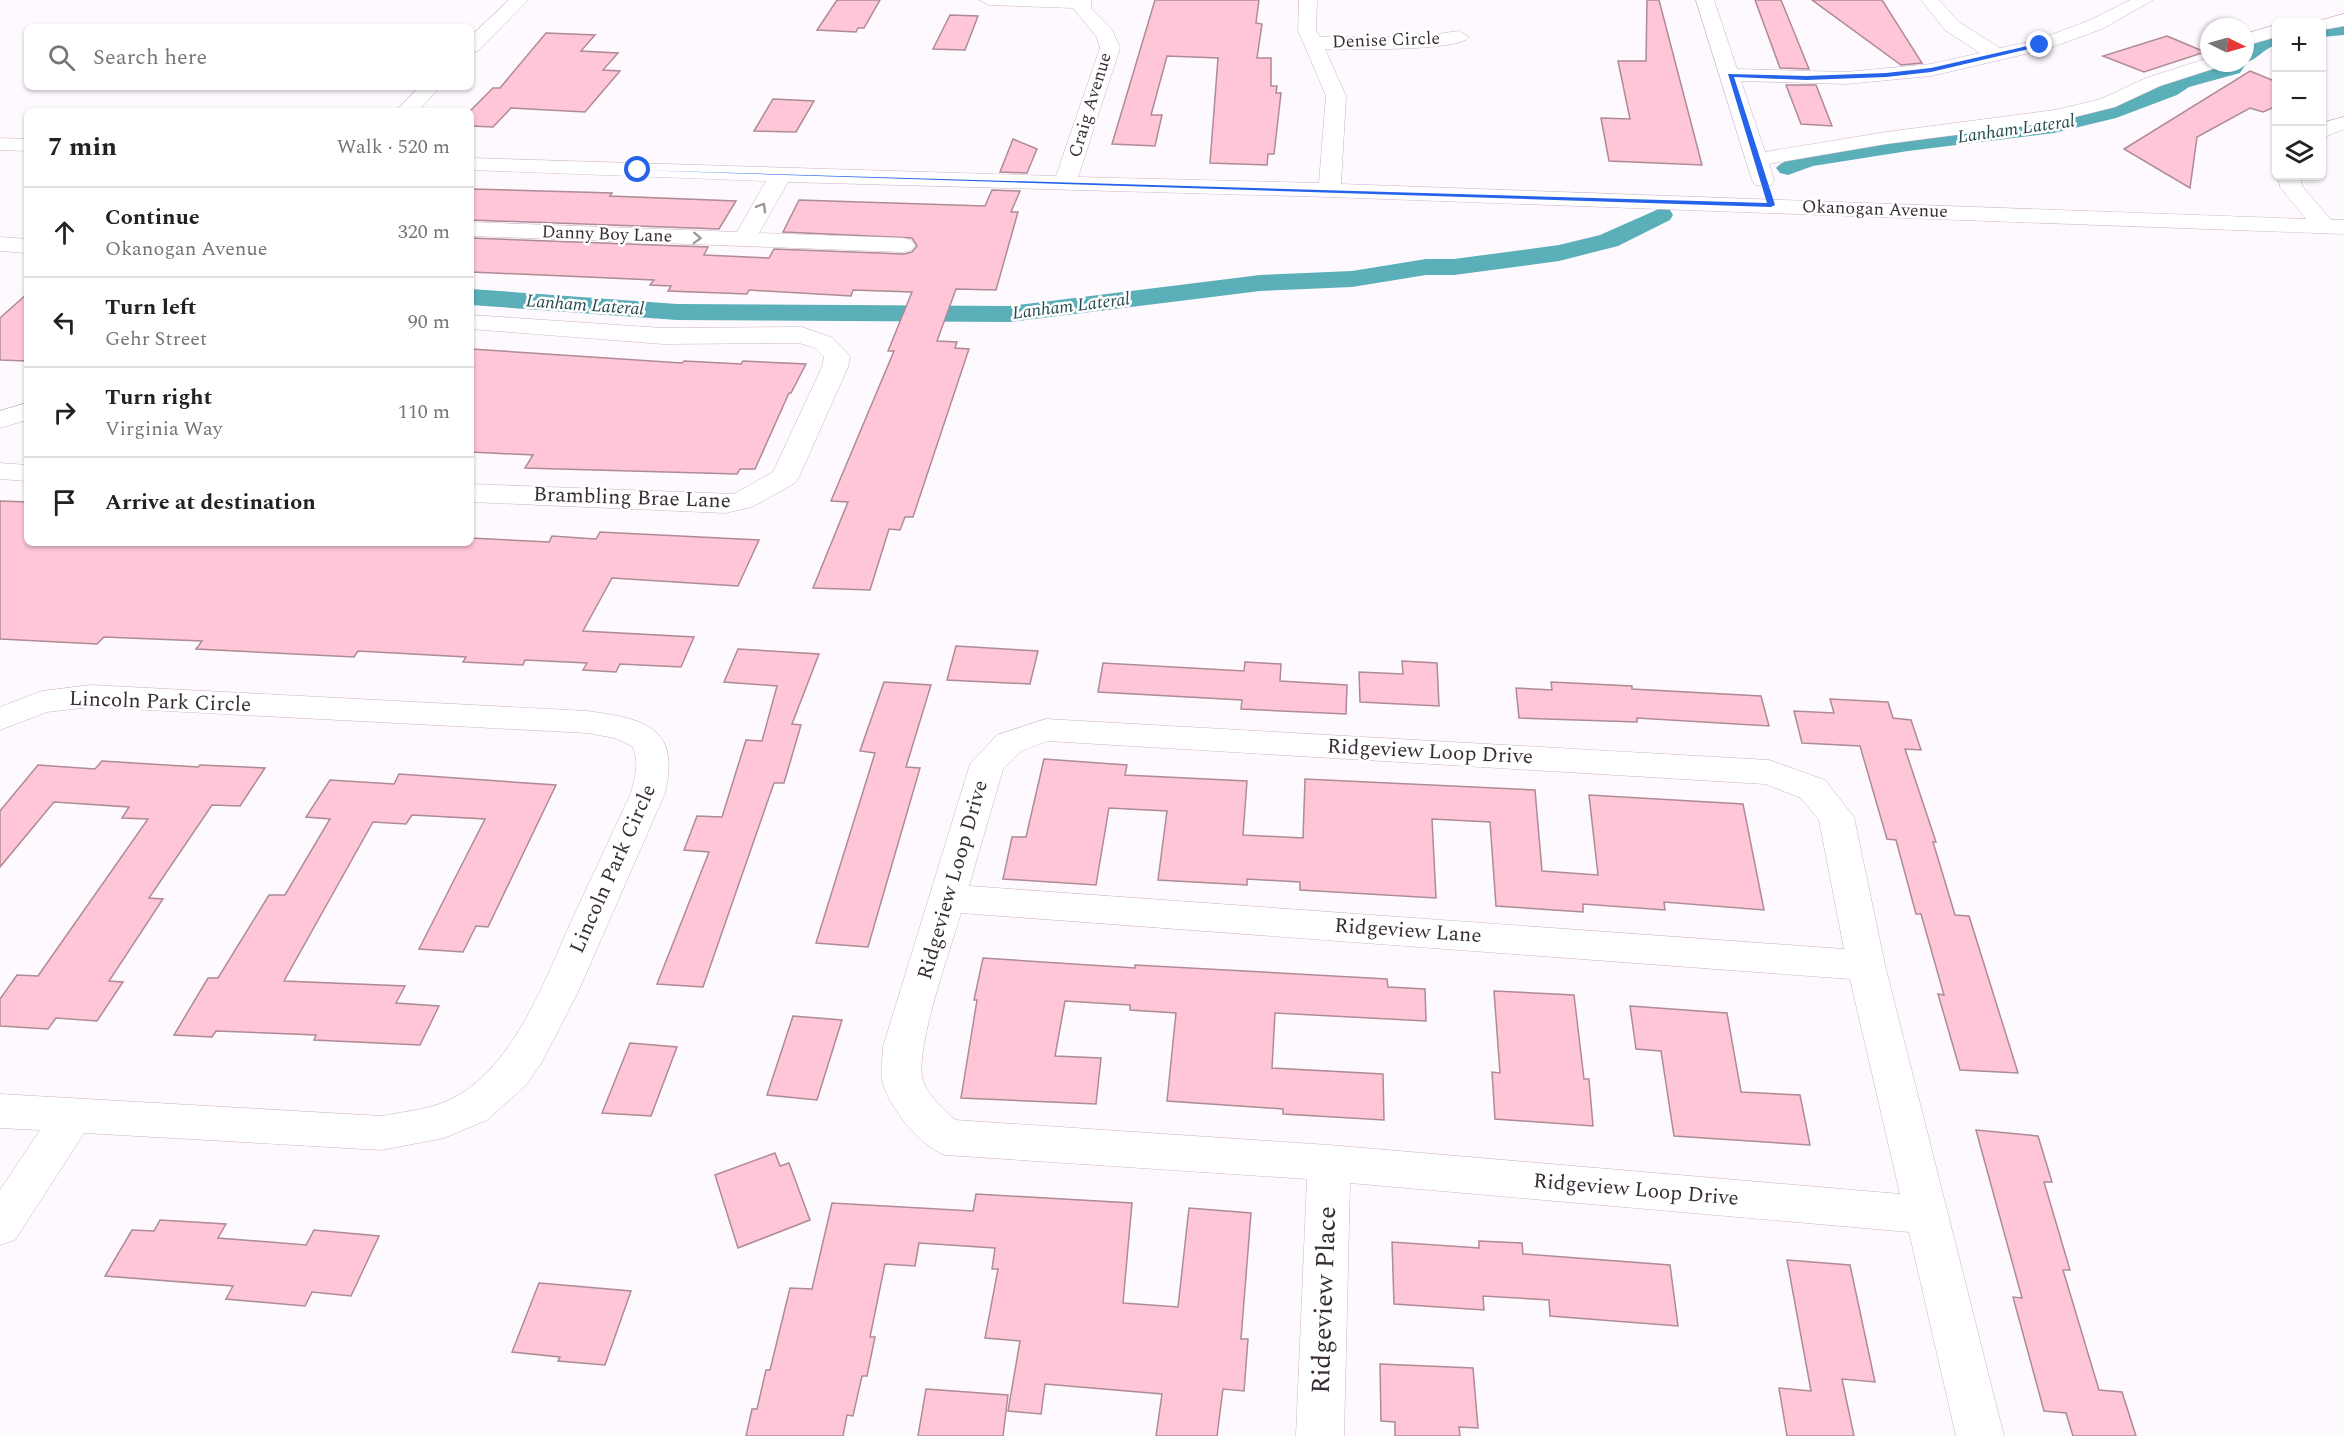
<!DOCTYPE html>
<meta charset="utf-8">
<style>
body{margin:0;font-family:Spectral,serif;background:#f2f2f2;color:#222}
.controls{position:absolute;right:18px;top:18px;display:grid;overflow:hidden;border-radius:9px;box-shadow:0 2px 4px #0004}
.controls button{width:54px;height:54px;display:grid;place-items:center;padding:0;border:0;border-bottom:2px solid #e0e0e0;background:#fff;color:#222;font:30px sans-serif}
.compass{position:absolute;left:2200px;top:18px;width:54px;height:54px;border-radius:50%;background:#fff;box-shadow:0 2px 4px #0004;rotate:95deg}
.stop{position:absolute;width:18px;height:18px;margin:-14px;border:4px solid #2563eb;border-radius:50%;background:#fff}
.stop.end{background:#2563eb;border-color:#fff;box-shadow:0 2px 6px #0008}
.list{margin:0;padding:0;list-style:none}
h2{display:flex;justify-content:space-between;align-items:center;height:78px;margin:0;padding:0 24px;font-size:26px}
h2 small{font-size:20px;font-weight:400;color:#767676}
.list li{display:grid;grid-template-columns:39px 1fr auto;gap:18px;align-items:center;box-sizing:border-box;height:90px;padding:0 24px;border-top:2px solid #e0e0e0}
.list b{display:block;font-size:22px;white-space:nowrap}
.list p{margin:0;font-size:20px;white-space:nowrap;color:#767676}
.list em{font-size:20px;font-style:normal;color:#767676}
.icon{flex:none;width:33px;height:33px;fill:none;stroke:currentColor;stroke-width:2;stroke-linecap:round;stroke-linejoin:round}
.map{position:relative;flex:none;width:2344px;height:1436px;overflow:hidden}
.search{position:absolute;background:#fff;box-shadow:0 2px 4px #0004;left:24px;top:24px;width:450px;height:66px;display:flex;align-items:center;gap:15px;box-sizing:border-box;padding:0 21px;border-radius:9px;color:#767676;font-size:22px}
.panel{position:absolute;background:#fff;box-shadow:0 2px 4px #0004;left:24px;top:108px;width:450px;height:438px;border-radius:9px}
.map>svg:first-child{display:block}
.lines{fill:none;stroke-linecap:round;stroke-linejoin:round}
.canal{fill:#5aafb8;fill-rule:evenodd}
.building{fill:#fec6d6;stroke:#ae8b95;stroke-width:1.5}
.minor-casing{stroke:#cdb2cb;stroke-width:1}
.minor{fill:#fff;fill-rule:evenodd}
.oneway{stroke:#9c969c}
.route{fill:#2563eb}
.labels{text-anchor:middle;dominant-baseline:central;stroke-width:5;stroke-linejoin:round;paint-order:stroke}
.far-street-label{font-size:18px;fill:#392e38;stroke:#fff}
.far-water-label{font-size:18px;font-style:italic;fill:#244c50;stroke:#fff}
.street-label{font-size:21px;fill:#392e38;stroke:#fff}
.near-street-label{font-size:26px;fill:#392e38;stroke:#fff}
</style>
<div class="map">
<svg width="2344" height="1436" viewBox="0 0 2344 1436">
<rect width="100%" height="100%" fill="#fef9fe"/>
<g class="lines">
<g class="canal">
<polygon points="2344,23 2344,35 2322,37 2322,25"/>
<path d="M2276,33v12c-13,4 -18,14 -29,17l-7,11 -51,14 -12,8 -61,23 -62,15 -146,18 -95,15 -25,9 -8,-2 -4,-5c14,-19 140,-32 168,-35 53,-7 108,-9 158,-26 48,-15 92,-44 143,-44v-19l5,-4z"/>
<polygon points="1661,208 1670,210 1673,215 1670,220 1618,246 1559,261 1454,275 1426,275 1352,287 1260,291 1009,322 677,320 471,305 471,289 677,304 1009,306 1260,275 1352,271 1426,259 1454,259 1559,245 1600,235"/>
</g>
</g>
<g class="building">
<polygon points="837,0 880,0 864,28 858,28 856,32 817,30"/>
<polygon points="1155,0 1259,0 1256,23 1262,24 1257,58 1271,58 1271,86 1277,86 1276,93 1281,93 1274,154 1268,154 1267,165 1210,163 1218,58 1167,56 1151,115 1162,115 1155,146 1112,144"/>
<polygon points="1647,0 1659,0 1702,165 1609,161 1601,118 1630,119 1618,61 1646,61"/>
<polygon points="1755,0 1781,0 1809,69 1780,68"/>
<polygon points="1812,0 1882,0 1922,63 1901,65"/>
<polygon points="950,15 978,16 965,50 933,49"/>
<polygon points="546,33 595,35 581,51 618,53 603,70 620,71 585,112 511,108 493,127 471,126 470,111 493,88 500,88"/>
<polygon points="2167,36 2205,52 2144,72 2103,56"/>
<polygon points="2250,71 2277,82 2277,106 2263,112 2250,108 2197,137 2190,188 2124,149"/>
<polygon points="1786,85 1816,85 1832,126 1801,124"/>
<polygon points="773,99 814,101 796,132 754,131"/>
<polygon points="1013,139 1037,149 1027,173 1000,172"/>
<polygon points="471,189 612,193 610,196 736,201 719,229 471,220"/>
<polygon points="992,190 1020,191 1011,212 1018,212 996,290 956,289 937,341 957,342 955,348 969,349 913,517 905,517 900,530 889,529 870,590 813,588 848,502 831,501 894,351 888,351 912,292 853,290 851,296 749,290 747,294 668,291 671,286 650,285 654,280 471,272 471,238 708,247 704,255 769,258 774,249 904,254 912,252 917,246 912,238 783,232 799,200 985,206"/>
<polygon points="27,294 27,361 0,360 0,318"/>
<polygon points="471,349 682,363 684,361 741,364 743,361 806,364 791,393 789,393 755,469 740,469 737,474 525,468 533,455 471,452"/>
<polygon points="0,501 27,502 27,543 471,543 471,538 549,542 552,536 596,539 600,532 759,540 738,586 612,578 583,631 694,637 681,667 620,664 616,672 583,670 587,663 525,660 523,665 463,662 466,657 358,651 354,657 196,649 202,641 104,637 97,644 0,639"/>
<polygon points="956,646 1038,651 1030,684 947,680"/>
<polygon points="738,649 819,654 792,724 801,725 784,783 774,783 703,987 657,984 709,852 684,850 697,816 722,817 746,740 762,741 777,686 724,682"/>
<polygon points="1402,661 1437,663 1439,706 1360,702 1359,672 1403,674"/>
<polygon points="1245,662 1281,664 1280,681 1347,685 1346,714 1241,709 1242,700 1098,692 1103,663 1244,671"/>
<polygon points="884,682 931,685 906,767 920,768 868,947 816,943 875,753 860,751"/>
<polygon points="1551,682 1632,686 1632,689 1761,696 1769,726 1637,718 1637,722 1519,718 1516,688 1552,690"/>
<polygon points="1830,699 1888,702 1893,718 1911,720 1921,750 1905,749 1936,842 1933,842 1955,915 1969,916 2018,1073 1960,1070 1938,994 1944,995 1921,914 1916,914 1896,840 1887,839 1860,746 1802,743 1794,711 1834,713"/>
<polygon points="1044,759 1127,765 1125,775 1247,781 1243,835 1303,838 1305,779 1535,790 1542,871 1598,875 1589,795 1743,804 1764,910 1664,902 1665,910 1583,904 1583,912 1496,906 1490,822 1432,819 1436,898 1300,890 1300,882 1247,879 1247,885 1158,880 1167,811 1109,808 1096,885 1003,879 1012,837 1026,837"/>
<polygon points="102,761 198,767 200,765 265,768 240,806 212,805 149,898 163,899 109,981 123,982 97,1021 56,1018 48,1029 0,1026 0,999 17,975 38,976 148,819 122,818 129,807 54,802 0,867 0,811 38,765 95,769"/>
<polygon points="399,774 556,785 488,927 476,926 463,952 419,949 485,819 412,815 406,824 373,822 284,981 405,986 396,1003 439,1006 420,1045 314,1040 316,1035 216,1031 212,1037 174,1035 208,978 218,978 269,895 285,895 330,819 306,817 330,780 394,784"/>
<polygon points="983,958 1135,968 1135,965 1387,979 1388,987 1425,989 1426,1021 1275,1013 1272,1068 1383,1074 1384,1120 1283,1114 1283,1109 1167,1101 1176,1013 1130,1010 1130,1005 1065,1001 1055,1056 1101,1058 1096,1104 961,1098 977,1000 974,1000"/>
<polygon points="1494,991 1574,995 1584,1079 1589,1079 1593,1126 1495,1119 1492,1072 1500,1073"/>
<polygon points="1630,1006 1727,1013 1741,1092 1800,1095 1810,1145 1674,1136 1661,1051 1636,1049"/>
<polygon points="793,1016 842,1020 817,1100 767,1095"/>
<polygon points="630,1043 677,1047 651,1116 602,1113"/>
<polygon points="1976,1130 2038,1136 2052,1182 2044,1182 2070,1270 2063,1270 2099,1390 2122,1392 2136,1436 2073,1436 2066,1413 2044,1411 2013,1297 2022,1298"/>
<polygon points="775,1153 780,1166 789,1163 810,1220 738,1248 715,1175"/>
<polygon points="976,1194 1132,1203 1123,1303 1178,1307 1189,1208 1251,1213 1241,1339 1248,1339 1244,1391 1223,1389 1217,1436 1156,1436 1162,1394 1045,1384 1041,1414 1008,1411 1020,1341 985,1338 998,1269 992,1269 995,1248 919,1243 915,1266 885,1264 870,1337 875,1337 867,1376 862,1376 853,1416 847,1415 843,1436 746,1436 752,1409 757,1409 766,1370 770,1370 790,1288 812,1289 832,1203 973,1211"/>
<polygon points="160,1220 226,1224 218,1238 306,1245 314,1230 379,1236 351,1296 312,1292 305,1306 226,1299 233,1286 105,1276 132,1230 154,1231"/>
<polygon points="1479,1241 1522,1243 1523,1254 1670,1265 1678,1326 1550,1316 1549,1300 1483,1296 1484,1310 1394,1304 1392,1242 1479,1248"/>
<polygon points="1787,1260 1850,1265 1875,1382 1842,1379 1854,1436 1787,1436 1779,1388 1811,1391"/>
<polygon points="539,1283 631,1291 605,1365 558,1361 560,1357 512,1352"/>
<polygon points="1380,1364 1473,1368 1478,1428 1459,1427 1460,1436 1395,1436 1395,1422 1381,1421"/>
<polygon points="926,1389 1008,1395 1003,1436 918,1436"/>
</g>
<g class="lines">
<defs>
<g id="minor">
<polygon points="509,0 528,0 478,51 471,53 471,36"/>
<path d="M980,0h111v8l21,22 8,18 -42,129 241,6 7,-87 -28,-66 1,-30h18l-1,30 4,7h94l45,-6 10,6c-11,15 -121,12 -144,12l21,47 -5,88 965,35 -26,-32 -2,-11h22l2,10 29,34h13v14l-1014,-37 -542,-15 -29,51 144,5 8,2 4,5 -4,5 -8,2 -432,-16v-14l266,10 29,-51 -295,-11v-12l585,18 44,-128 -4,-12 -23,-28 -84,-3z"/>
<polygon points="1696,0 1714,0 1737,69 1846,72 1931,64 1980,53 1945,30 1921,0 1939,0 1959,22 2000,48 2034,41 2088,21 2130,0 2153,0 2102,29 2047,49 1931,76 1846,84 1741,81 1765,152 1886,132 2055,110 2101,99 2146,78 2205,59 2209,58 2209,63 2222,63 2219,67 2160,86 2115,107 2055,122 1886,144 1769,164 1774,180 1771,185 1755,185 1752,180"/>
<polygon points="2344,14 2344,26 2322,30 2322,22 2314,22"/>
<polygon points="2276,25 2276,37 2245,46 2245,34"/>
<polygon points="419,87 440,87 418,111 396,111"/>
<polygon points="2344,117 2344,129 2322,138 2322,123"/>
<polygon points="0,138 27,139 27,151 0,150"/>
<polygon points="0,237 27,239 27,253 0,251"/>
<polygon points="471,315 663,328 802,327 833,338 850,356 848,367 799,477 795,483 752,507 725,513 471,502 471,484 734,494 773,472 822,367 824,357 815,348 799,343 663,344 471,329"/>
<polygon points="27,403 27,420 0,428 0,411"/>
<polygon points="0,463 27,465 27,481 0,479"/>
<path d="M91,685l496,26c56,8 94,14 78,82l-87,199 -36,70 -16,23 -39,35 -43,18 -62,12 -298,-17 -69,107 -15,5v-55l40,-60 -40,-2v-34l382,22c25,-5 53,-7 75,-20 58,-33 88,-116 114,-174 20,-43 40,-86 60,-129 4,-15 9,-32 1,-47l-17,-8 -28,-5 -496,-26 -44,5 -47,18v-23l42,-16z"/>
<path d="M1046,719l723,41 56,20 29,37 31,148 119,471h-48l-47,-204 -559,-49 -6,253h-48l11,-257 -362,-24c-25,-9 -57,-48 -63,-75 -2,-9 1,-23 1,-33l87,-283 27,-29zM1048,741l717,43 36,14 18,22 25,129 -875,-63 34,-117 18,-18zM961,913l889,66 50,215 -571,-49 -374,-25c-10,-11 -30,-26 -33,-43 -5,-36 28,-126 39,-164z"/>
</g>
</defs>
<use href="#minor" class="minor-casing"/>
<use href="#minor" class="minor"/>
</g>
<defs><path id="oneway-chevron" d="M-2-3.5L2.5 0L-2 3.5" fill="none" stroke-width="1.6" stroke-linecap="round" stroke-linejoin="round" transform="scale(1.5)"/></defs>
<g class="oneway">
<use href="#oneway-chevron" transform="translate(762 207) rotate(-60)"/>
<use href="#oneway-chevron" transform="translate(697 238) rotate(2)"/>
</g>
<polygon class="route" points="2040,43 2042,46 1931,72 1886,77 1806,80 1734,77 1775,205 1771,207 635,170 1767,203 1728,74 1806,76 1886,73 1931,68"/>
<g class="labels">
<g class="far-street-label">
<text transform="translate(1386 40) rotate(-2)">Denise Circle</text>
<text transform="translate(1090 105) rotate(-73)">Craig Avenue</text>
<text transform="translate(1875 209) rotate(2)">Okanogan Avenue</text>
<text transform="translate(607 234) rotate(2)">Danny Boy Lane</text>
</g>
<g class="far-water-label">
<text transform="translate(2016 129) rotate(-8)">Lanham Lateral</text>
<text transform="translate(585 305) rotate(4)">Lanham Lateral</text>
<text transform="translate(1071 306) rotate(-7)">Lanham Lateral</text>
</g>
<g class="street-label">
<text transform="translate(632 498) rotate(2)">Brambling Brae Lane</text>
<text transform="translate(160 702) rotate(2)">Lincoln Park Circle</text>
<text transform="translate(1430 752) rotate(3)">Ridgeview Loop Drive</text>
<text transform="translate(613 869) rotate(-66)">Lincoln Park Circle</text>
<text transform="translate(953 880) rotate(-74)">Ridgeview Loop Drive</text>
<text transform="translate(1408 931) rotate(4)">Ridgeview Lane</text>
<text transform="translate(1636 1190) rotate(5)">Ridgeview Loop Drive</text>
</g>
<g class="near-street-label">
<text transform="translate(1324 1300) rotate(-88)">Ridgeview Place</text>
</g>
</g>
</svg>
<div class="controls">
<button>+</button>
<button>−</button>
<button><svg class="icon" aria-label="layers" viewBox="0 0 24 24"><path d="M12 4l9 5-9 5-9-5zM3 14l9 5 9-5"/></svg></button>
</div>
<svg class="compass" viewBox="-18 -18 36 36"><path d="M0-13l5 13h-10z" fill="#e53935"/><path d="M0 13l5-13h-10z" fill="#767676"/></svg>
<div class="stop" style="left:638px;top:170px"></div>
<div class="stop end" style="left:2040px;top:45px"></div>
<div class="search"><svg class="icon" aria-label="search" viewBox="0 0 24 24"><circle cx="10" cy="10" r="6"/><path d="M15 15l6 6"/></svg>Search here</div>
<section class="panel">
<h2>7 min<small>Walk · 520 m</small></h2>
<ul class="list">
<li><svg class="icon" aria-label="ahead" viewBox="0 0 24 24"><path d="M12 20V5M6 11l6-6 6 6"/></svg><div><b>Continue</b><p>Okanogan Avenue</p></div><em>320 m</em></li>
<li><svg class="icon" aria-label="left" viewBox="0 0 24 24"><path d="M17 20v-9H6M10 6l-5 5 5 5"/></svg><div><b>Turn left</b><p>Gehr Street</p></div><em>90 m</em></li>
<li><svg class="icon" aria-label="right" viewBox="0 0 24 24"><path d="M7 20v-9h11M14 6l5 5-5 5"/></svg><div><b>Turn right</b><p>Virginia Way</p></div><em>110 m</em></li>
<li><svg class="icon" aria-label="arrive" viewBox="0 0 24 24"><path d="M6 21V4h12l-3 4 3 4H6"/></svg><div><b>Arrive at destination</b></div></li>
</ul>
</section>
</div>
